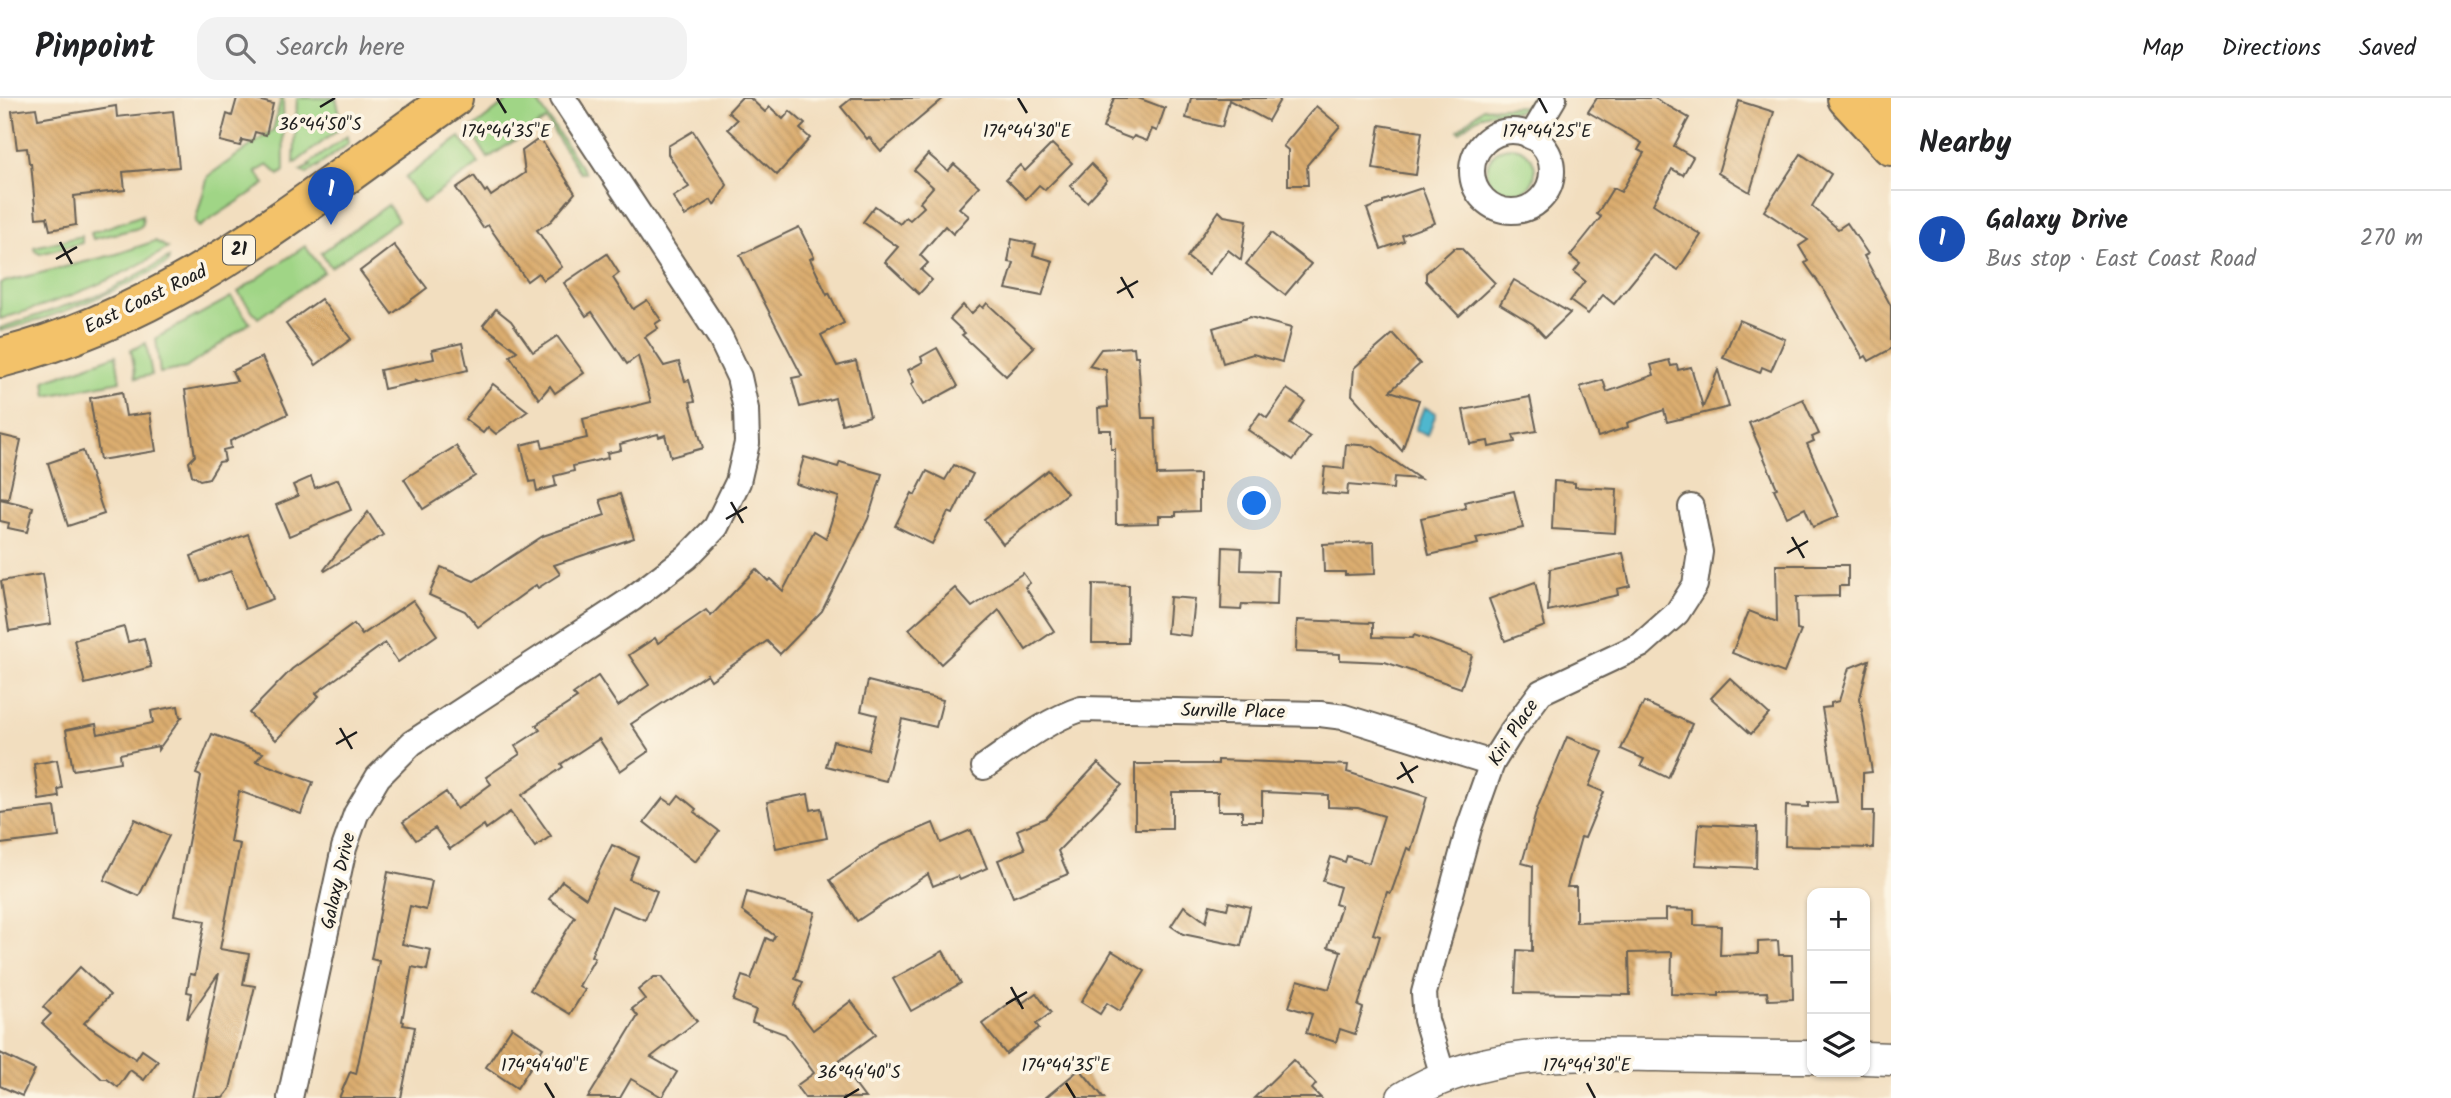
<!DOCTYPE html>
<meta charset="utf-8">
<style>
body{margin:0;font-family:Kalam,sans-serif;background:#f2f2f2;color:#202124}
.controls{position:absolute;right:21px;bottom:21px;display:grid;overflow:hidden;border-radius:14px;box-shadow:0 2px 5px #0004}
.controls button{width:63px;height:63px;display:grid;place-items:center;padding:0;border:0;border-bottom:2px solid #e0e0e0;background:#fff;color:#202124;font:35px sans-serif}
.you{position:absolute;left:1255px;top:406px;width:24px;height:24px;margin:-18px;border:5px solid #fff;border-radius:50%;background:#1a73e8;box-shadow:0 0 0 10px #1a73e833}
.badge{display:grid;place-items:center;width:46px;height:46px;border-radius:50%;background:#1f6fb2;color:#fff;font-size:23px;font-weight:700}
.pin{position:absolute;translate:-50% -58px;filter:drop-shadow(0 2px 4px #0008)}
.pin::after{content:'';position:absolute;top:37px;width:24px;height:21px;background:inherit;clip-path:polygon(0 0,100% 0,50% 100%)}
.list{margin:0;padding:0;list-style:none}
h2{display:flex;justify-content:space-between;align-items:center;height:91px;margin:0;padding:0 28px;font-size:30px}
h2 small{font-size:23px;font-weight:400;color:#757577}
.list li{display:grid;grid-template-columns:46px 1fr auto;gap:21px;align-items:center;box-sizing:border-box;height:98px;padding:0 28px;border-top:2px solid #e0e0e0}
.list b{display:block;font-size:26px;white-space:nowrap}
.list p{margin:0;font-size:23px;white-space:nowrap;color:#757577}
.list em{font-size:23px;font-style:normal;color:#757577}
.icon{flex:none;width:38px;height:38px;fill:none;stroke:currentColor;stroke-width:2;stroke-linecap:round;stroke-linejoin:round}
.map{position:relative;flex:none;width:1891px;height:1000px;overflow:hidden}
header{display:flex;align-items:center;gap:42px;box-sizing:border-box;height:98px;padding:0 35px;background:#fff;border-bottom:2px solid #e0e0e0}
header strong{font-size:33px}
nav{display:flex;gap:38px;margin-inline-start:auto;font-size:24px}
.search{width:490px;height:63px;background:#f2f2f2;display:flex;align-items:center;gap:18px;box-sizing:border-box;padding:0 24px;border-radius:21px;color:#757577;font-size:26px}
main{display:flex}
aside{flex:1;background:#fff}
.map>svg:first-child{display:block}
.green{fill:#a0d586;stroke:#5e7851;stroke-width:2}
.water{fill:#50b7ce;stroke:#366a75;stroke-width:2}
.building{fill:url(#building-back-hatch)}
.lines{fill:none;stroke-linecap:round;stroke-linejoin:round}
.minor-casing{stroke:#676055;stroke-width:28}
.tertiary-casing{stroke:#676055;stroke-width:35}
.primary-casing{stroke:#676055;stroke-width:42}
.minor{stroke:#fff;stroke-width:24}
.tertiary{stroke:#fff;stroke-width:32}
.primary{stroke:#f3c26a;stroke-width:38}
.ticks{fill:none;stroke:#1c1c1c;stroke-width:2.5}
.labels{text-anchor:middle;dominant-baseline:central;stroke-width:7;stroke-linejoin:round;paint-order:stroke}
.shield{fill:#fcf5e5;stroke:#5f5d58;stroke-width:2}
.shield-label{font-size:18px;font-weight:bold;fill:#1c1c1c}
.street-label{font-size:19px;fill:#1c1c1c;stroke:#fcf5e5}
.ticks-label{font-size:18px;text-anchor:middle;fill:#1c1c1c;stroke:#fcf5e5;stroke-width:7;stroke-linejoin:round;paint-order:stroke}
</style>
<header>
<strong>Pinpoint</strong>
<div class="search"><svg class="icon" aria-label="search" viewBox="0 0 24 24"><circle cx="10" cy="10" r="6"/><path d="M15 15l6 6"/></svg>Search here</div>
<nav><a>Map</a><a>Directions</a><a>Saved</a></nav>
</header>
<main>
<div class="map">
<svg width="1891" height="1000" viewBox="0 0 1891 1000">
<defs>
<pattern id="building-back-hatch" width="6" height="6" patternUnits="userSpaceOnUse" patternTransform="scale(1.75)"><rect width="6" height="6" fill="#dbad70"/><path d="M-1 5l2 2M0 0l6 6M5-1l2 2" fill="none" stroke="#bb9460"/></pattern>
</defs>
<rect width="100%" height="100%" fill="#fcf5e5"/>
<filter id="ink" filterUnits="userSpaceOnUse"><feTurbulence type="fractalNoise" baseFrequency=".0143" numOctaves="2"/><feDisplacementMap in="SourceGraphic" scale="14" xChannelSelector="R" yChannelSelector="G"/><feConvolveMatrix kernelMatrix="1 2 1 2 8 2 1 2 1" color-interpolation-filters="sRGB"/></filter>
<filter id="wash" filterUnits="userSpaceOnUse"><feTurbulence type="fractalNoise" baseFrequency=".00686" numOctaves="4" result="noise"/><feDisplacementMap in="SourceGraphic" scale="28" xChannelSelector="R" yChannelSelector="G"/><feGaussianBlur stdDeviation="1.57" result="paint"/><feColorMatrix in="noise" values="0 0 0 0 0 0 0 0 0 0 0 0 0 0 0 0 0 1.4 0 .05"/><feComposite in="paint" operator="in"/></filter>
<g filter="url(#wash)">
<rect width="100%" height="100%" fill="#f2debf"/>
<g class="green">
<polygon points="281,0 283,0 284,73 279,77 268,67 256,74 265,86 199,129 195,124 208,78 273,32"/>
<polygon points="297,0 336,0 343,28 294,66"/>
<polygon points="511,0 535,0 585,75 580,75 546,22 488,60 470,32"/>
<path d="M1529,2l1,3c-12,15 -25,6 -41,10 -11,3 -21,11 -29,19l-2,-2 25,-22 41,-2z"/>
<polygon points="347,38 348,46 307,76 300,73 311,68 309,66"/>
<polygon points="460,39 479,66 423,105 405,80"/>
<circle cx="1511" cy="73" r="24"/>
<polygon points="388,107 398,122 331,169 321,155"/>
<polygon points="142,117 143,126 139,130 93,141 91,135"/>
<polygon points="82,138 82,145 40,156 35,153 34,149"/>
<path d="M155,143l13,7c-52,33 -109,54 -168,71v-36l117,-29z"/>
<polygon points="305,148 324,174 258,220 238,194"/>
<path d="M169,160l-1,5c-53,30 -109,53 -168,68v-3l104,-35z"/>
<polygon points="231,199 250,225 186,270 160,275 156,240"/>
<polygon points="146,245 152,277 136,280 131,252"/>
<polygon points="116,257 120,283 47,298 45,283"/>
</g>
<polygon class="water" points="1424,309 1436,315 1428,337 1415,332"/>
<g id="blocks">
<g class="building">
<polygon points="237,0 249,0 273,6 266,37 255,34 252,44 242,42 240,48 220,43 227,16 232,18"/>
<polygon points="741,0 750,0 765,14 770,9 783,21 790,13 805,26 800,31 810,40 777,77 728,31 737,22 728,14"/>
<polygon points="852,0 944,0 881,53 869,39 867,41 841,9"/>
<polygon points="1114,0 1138,0 1165,10 1157,33 1152,31 1147,43 1134,38 1132,41 1103,30"/>
<polygon points="1191,0 1281,0 1268,23 1229,2 1222,29 1186,20"/>
<polygon points="1597,0 1654,0 1689,20 1674,48 1693,59 1683,77 1672,71 1653,106 1701,137 1678,172 1654,157 1614,206 1603,197 1588,216 1570,203 1585,183 1574,174 1580,166 1570,158 1601,119 1597,116 1613,90 1621,94 1644,55 1638,52 1642,45 1588,14"/>
<polygon points="1739,3 1774,14 1750,94 1718,75"/>
<polygon points="116,8 117,19 173,13 179,69 123,74 125,92 74,98 76,127 50,132 47,119 36,120 31,65 29,65 27,50 17,51 12,13 36,10 38,21"/>
<polygon points="1316,8 1340,28 1307,67 1308,87 1288,87 1288,52 1283,48"/>
<polygon points="1380,27 1422,34 1416,77 1373,71"/>
<polygon points="693,33 727,87 714,107 711,102 685,118 673,99 689,89 668,56 668,48"/>
<polygon points="540,40 575,95 551,123 537,132 562,169 543,182 538,175 527,183 488,127 483,130 456,90 474,78 485,94 487,92 491,98 525,75 522,53"/>
<polygon points="1052,46 1072,65 1045,92 1039,87 1026,101 1006,81 1020,67 1025,73"/>
<polygon points="928,56 948,73 954,66 979,88 959,110 969,118 953,136 945,128 920,157 928,165 921,172 932,182 919,196 885,164 898,149 863,124 875,108 900,126 906,119 910,122 924,109 920,104 933,89 914,72"/>
<polygon points="1801,56 1831,76 1812,108 1838,131 1847,125 1868,156 1864,158 1891,208 1891,251 1869,263 1866,258 1863,260 1826,195 1805,165 1808,163 1799,148 1808,142 1764,113"/>
<polygon points="1091,66 1107,82 1087,104 1070,88"/>
<polygon points="1422,90 1435,125 1402,137 1404,143 1381,151 1367,111 1383,105 1383,103"/>
<polygon points="1219,113 1224,118 1247,122 1241,162 1228,152 1209,176 1187,159"/>
<polygon points="799,129 814,159 810,161 827,197 829,195 844,225 821,237 837,268 856,263 870,318 842,326 835,300 800,309 792,280 802,278 740,157"/>
<polygon points="1271,135 1311,166 1285,197 1246,166"/>
<polygon points="1012,141 1036,146 1033,157 1053,163 1042,198 1006,191 1014,165 1008,164"/>
<polygon points="394,147 427,190 392,216 360,173"/>
<polygon points="1454,150 1461,150 1495,185 1459,218 1426,183 1426,175"/>
<polygon points="607,156 619,175 613,180 633,211 647,202 661,222 655,226 658,230 645,239 664,268 679,264 685,283 689,282 695,303 690,304 703,350 671,359 665,337 659,339 658,336 620,346 621,352 607,355 608,360 573,368 574,373 554,378 556,388 537,393 535,383 530,384 521,347 541,342 543,350 587,340 583,321 651,304 638,258 627,266 592,214 586,218 564,185"/>
<polygon points="1514,182 1526,189 1570,215 1545,239 1533,226 1500,206"/>
<polygon points="321,201 351,241 316,267 286,226"/>
<polygon points="987,205 1034,249 1006,278 962,237 965,235 950,221 963,207 971,216 980,207 983,210"/>
<polygon points="496,211 511,223 533,254 557,238 584,275 555,295 550,288 539,301 510,258 517,253 483,227"/>
<polygon points="1250,219 1291,230 1282,264 1253,256 1223,265 1213,230"/>
<polygon points="1739,222 1785,241 1771,273 1762,269 1760,275 1723,260"/>
<polygon points="1393,236 1420,266 1390,293 1419,302 1402,353 1352,297 1354,270"/>
<polygon points="462,245 468,272 418,284 414,281 416,284 384,291 380,272 434,261 432,252"/>
<polygon points="1134,249 1135,258 1138,258 1142,320 1155,320 1157,377 1199,376 1199,413 1176,414 1176,418 1159,418 1159,425 1116,426 1115,351 1111,351 1111,332 1099,332 1098,310 1108,309 1106,272 1089,268 1101,251"/>
<polygon points="937,250 958,288 923,307 911,286 914,284 908,272 923,264 921,259"/>
<polygon points="262,259 288,316 230,343 231,350 223,352 225,363 219,364 209,380 200,382 192,377 189,364 195,358 185,292 237,283 232,273"/>
<polygon points="1669,262 1671,268 1677,267 1678,272 1691,269 1703,309 1718,272 1729,309 1667,324 1664,312 1627,325 1628,329 1598,339 1580,289 1603,282 1607,294 1654,277 1651,267"/>
<polygon points="493,286 528,313 496,336 488,329 483,335 465,321"/>
<polygon points="1287,291 1305,303 1290,326 1310,339 1293,362 1248,332 1260,315 1267,320"/>
<polygon points="122,294 126,318 150,315 156,353 100,362 90,300"/>
<polygon points="1530,299 1537,333 1513,337 1515,344 1489,349 1488,343 1470,346 1463,312"/>
<polygon points="1803,301 1819,336 1812,339 1814,343 1807,346 1839,418 1813,429 1805,410 1787,419 1774,391 1777,390 1749,325"/>
<polygon points="0,337 21,342 8,401 0,400"/>
<polygon points="1346,346 1372,348 1420,381 1394,379 1393,391 1348,387 1347,397 1322,395 1325,369 1344,371"/>
<polygon points="456,348 475,378 423,411 404,381"/>
<polygon points="83,353 104,416 68,428 48,365"/>
<polygon points="804,359 838,369 840,364 882,376 868,421 822,513 780,556 767,543 711,582 707,576 631,626 649,653 620,673 599,641 561,666 563,669 522,697 551,738 535,749 510,714 486,731 484,727 450,751 435,730 416,742 403,724 446,694 457,711 491,686 486,679 520,656 515,648 540,632 536,627 577,600 573,596 598,578 618,608 649,587 629,557 655,540 658,545 706,512 711,518 756,471 768,483 770,481 783,493 814,433 826,440 839,399 796,386"/>
<polygon points="954,367 973,376 953,416 948,414 932,446 895,428 912,395 915,397 927,373 945,382"/>
<polygon points="1048,372 1067,395 1003,446 984,421"/>
<polygon points="311,379 315,390 338,381 351,412 289,438 276,407 298,398 293,387"/>
<polygon points="1554,383 1575,385 1575,389 1617,391 1615,435 1552,431"/>
<polygon points="1514,393 1523,430 1476,440 1478,446 1429,457 1421,420 1466,410 1464,404"/>
<polygon points="620,396 634,440 554,467 560,476 538,490 536,487 478,529 465,513 429,497 441,469 474,483 543,438 605,417 600,402"/>
<polygon points="0,401 33,409 27,434 8,430 9,425 0,423"/>
<polygon points="368,414 383,437 325,473 324,472"/>
<polygon points="248,436 273,501 245,511 231,473 201,484 191,458"/>
<polygon points="1374,444 1375,476 1345,477 1345,474 1324,474 1323,446"/>
<polygon points="1223,449 1242,450 1241,472 1278,473 1277,507 1242,506 1241,512 1221,511"/>
<polygon points="1623,455 1630,488 1617,491 1618,497 1548,513 1550,471"/>
<polygon points="1776,467 1848,467 1848,488 1839,488 1839,498 1796,499 1797,532 1801,533 1784,575 1732,555 1749,513 1777,524"/>
<polygon points="1023,475 1030,485 1025,489 1054,533 1026,552 999,512 941,566 909,531 955,490 972,509"/>
<polygon points="43,476 51,526 9,533 1,483"/>
<polygon points="1535,484 1545,528 1505,543 1489,501"/>
<polygon points="1093,486 1129,487 1128,545 1092,545"/>
<polygon points="1170,499 1195,501 1191,538 1167,535"/>
<polygon points="413,502 437,537 398,564 385,545 316,595 319,598 276,642 249,615 292,571 354,526 362,537"/>
<polygon points="1297,522 1373,525 1373,539 1413,540 1414,537 1472,557 1461,590 1385,564 1340,562 1340,556 1296,554"/>
<polygon points="124,529 128,544 144,540 151,569 85,586 74,542"/>
<polygon points="1869,562 1860,600 1872,674 1863,675 1863,713 1874,713 1873,750 1785,748 1786,708 1808,709 1808,705 1837,704 1822,610 1831,609 1831,605 1839,603 1849,570"/>
<polygon points="1730,580 1769,616 1751,636 1711,600"/>
<polygon points="868,583 943,602 936,629 902,621 886,683 826,668 833,643 868,652 877,617 861,613"/>
<polygon points="1644,604 1692,626 1668,680 1641,667 1644,661 1621,651"/>
<polygon points="178,608 180,619 182,619 158,652 158,648 120,656 121,664 73,672 66,632 96,626 98,636 153,625 151,613"/>
<polygon points="212,636 263,655 256,663 313,684 301,716 239,693 230,744 240,746 220,851 249,856 243,886 255,888 230,991 223,1000 192,1000 219,875 187,921 192,895 187,894 190,876 195,877 205,823 174,817 201,678 196,676"/>
<polygon points="1567,639 1603,654 1589,688 1604,694 1585,740 1581,739 1567,789 1576,789 1576,824 1666,822 1666,811 1694,812 1694,827 1721,828 1720,857 1758,856 1758,844 1778,843 1779,857 1792,857 1793,901 1768,902 1767,894 1719,895 1719,898 1671,896 1672,854 1629,855 1630,897 1515,895 1517,852 1532,853 1533,768 1522,765 1537,711"/>
<polygon points="57,662 62,690 58,691 59,699 39,702 34,666"/>
<polygon points="1218,662 1348,667 1347,674 1427,699 1411,752 1407,750 1391,795 1387,794 1373,836 1380,838 1358,908 1363,910 1355,936 1340,931 1336,944 1306,935 1312,916 1289,909 1298,882 1329,891 1341,853 1328,849 1341,808 1335,806 1340,789 1323,783 1331,759 1345,764 1347,758 1369,765 1384,718 1358,710 1328,709 1328,697 1262,694 1262,723 1242,723 1242,713 1218,713 1218,694 1172,694 1172,731 1135,731 1135,666 1218,666"/>
<polygon points="1098,665 1122,687 1058,753 1068,776 1013,799 998,762 1025,751 1017,732 1046,720"/>
<polygon points="808,696 811,712 821,710 827,740 776,750 767,704"/>
<polygon points="679,697 696,711 694,714 719,733 695,764 644,724 663,700 672,706"/>
<polygon points="55,709 59,739 0,746 0,715"/>
<polygon points="135,721 169,738 139,798 104,782"/>
<polygon points="933,725 941,745 971,732 987,770 960,782 958,778 933,788 928,776 857,823 830,782 882,747"/>
<polygon points="1699,726 1757,729 1756,770 1696,767"/>
<polygon points="612,747 638,759 629,781 657,793 645,822 612,808 591,858 595,860 579,888 585,892 570,916 530,892 575,819 549,801 562,783 586,800"/>
<polygon points="388,774 432,783 426,812 410,808 402,846 431,852 427,872 412,869 402,923 404,924 403,927 415,929 401,1000 339,1000 350,974 356,976 374,891 379,863 371,861"/>
<polygon points="747,794 815,814 795,881 803,884 794,907 813,932 851,903 876,936 838,964 865,1000 805,1000 796,988 814,975 785,936 752,924 756,912 733,903 742,878 751,881 766,840 772,843 775,838 742,813"/>
<polygon points="1229,804 1250,809 1241,848 1183,836 1171,828 1184,808 1206,824 1210,807 1227,811"/>
<polygon points="943,853 961,885 911,913 893,881"/>
<polygon points="1112,853 1145,873 1120,913 1107,905 1100,916 1081,904"/>
<polygon points="80,869 110,897 84,925 136,961 142,952 158,963 144,982 130,972 118,989 107,981 102,981 42,925 51,916 43,909"/>
<polygon points="654,879 661,879 697,923 651,959 677,974 662,999 631,981 620,1000 588,1000 638,918 632,911 645,901 638,892"/>
<polygon points="1036,895 1051,915 1036,926 1039,930 1006,956 982,926 1016,900 1021,906"/>
<polygon points="512,929 543,950 517,990 486,969"/>
<polygon points="0,955 35,972 22,998 0,988"/>
<polygon points="1293,962 1316,986 1312,991 1321,1000 1254,1000"/>
<polygon points="1080,971 1104,1000 1045,1000"/>
</g>
</g>
</g>
<g filter="url(#ink)">
<use href="#blocks" fill-opacity="0" stroke="#676055" stroke-width="2"/>
<g class="lines">
<defs>
<g id="minor">
<circle cx="1512" cy="73" r="40"/>
<polyline points="1531,39 1554,0"/>
<path d="M984,669c32,-22 61,-46 97,-58l239,5 24,3 148,46"/>
<polyline points="1443,978 1426,922 1424,895 1469,730 1492,665 1512,633 1541,594 1641,547 1677,515 1695,487 1700,454 1691,409"/>
<polyline points="290,1000 344,750 356,716 378,679 412,645 632,501 687,459 716,429 738,384 747,345 746,311 739,279 720,239 563,0"/>
</g>
<g id="tertiary">
<polyline points="1865,960 1891,961"/>
<path d="M1403,1000c78,-49 165,-44 254,-43 52,1 104,2 155,2"/>
</g>
<g id="primary">
<polyline points="1847,0 1891,48"/>
<polyline points="1887,0 1891,3"/>
<path d="M0,260c178,-45 306,-158 453,-260"/>
</g>
</defs>
<use href="#minor" class="minor-casing"/>
<use href="#tertiary" class="tertiary-casing"/>
<use href="#primary" class="primary-casing"/>
<use href="#minor" class="minor"/>
<use href="#tertiary" class="tertiary"/>
<use href="#primary" class="primary"/>
</g>
</g>
<path class="ticks" d="M497,0l9,15M1018,0l9,15M1539,0l8,15M320,9l15,-9M60,144l12,22M56,161l21,-12M1121,179l12,21M1117,195l21,-12M731,404l12,21M726,421l21,-12M1792,439l12,21M1787,455l21,-12M340,630l12,21M336,646l21,-12M1401,664l12,21M1397,681l21,-13M1011,889l12,22M1006,906l21,-12M545,985l9,15M1066,985l9,15M1587,985l8,15M844,1000l15,-9"/>
<g class="labels">
<rect class="shield" x="223" y="137.5" width="32" height="29" rx="5"/>
<g class="shield-label">
<text x="239" y="152">21</text>
</g>
<g class="street-label">
<text transform="translate(146 202) rotate(-26)">East Coast Road</text>
<text transform="translate(1233 614) rotate(1)">Surville Place</text>
<text transform="translate(1514 635) rotate(-57)">Kiri Place</text>
<text transform="translate(339 783) rotate(-77)">Galaxy Drive</text>
</g>
</g>
<g class="ticks-label">
<text x="320" y="32">36°44'50"S</text>
<text x="506" y="39">174°44'35"E</text>
<text x="1027" y="39">174°44'30"E</text>
<text x="1547" y="39">174°44'25"E</text>
<text x="545" y="973">174°44'40"E</text>
<text x="1066" y="973">174°44'35"E</text>
<text x="1587" y="973">174°44'30"E</text>
<text x="859" y="980">36°44'40"S</text>
</g>
</svg>
<div class="controls">
<button>+</button>
<button>−</button>
<button><svg class="icon" aria-label="layers" viewBox="0 0 24 24"><path d="M12 4l9 5-9 5-9-5zM3 14l9 5 9-5"/></svg></button>
</div>
<div class="you"></div>
<div class="pin badge" style="left:331px;top:127px;background:#1a4fb4">1</div>
</div>
<aside>
<h2>Nearby<small></small></h2>
<ul class="list">
<li><span class="badge" style="background:#1a4fb4">1</span><div><b>Galaxy Drive</b><p>Bus stop · East Coast Road</p></div><em>270 m</em></li>
</ul>
</aside>
</main>
